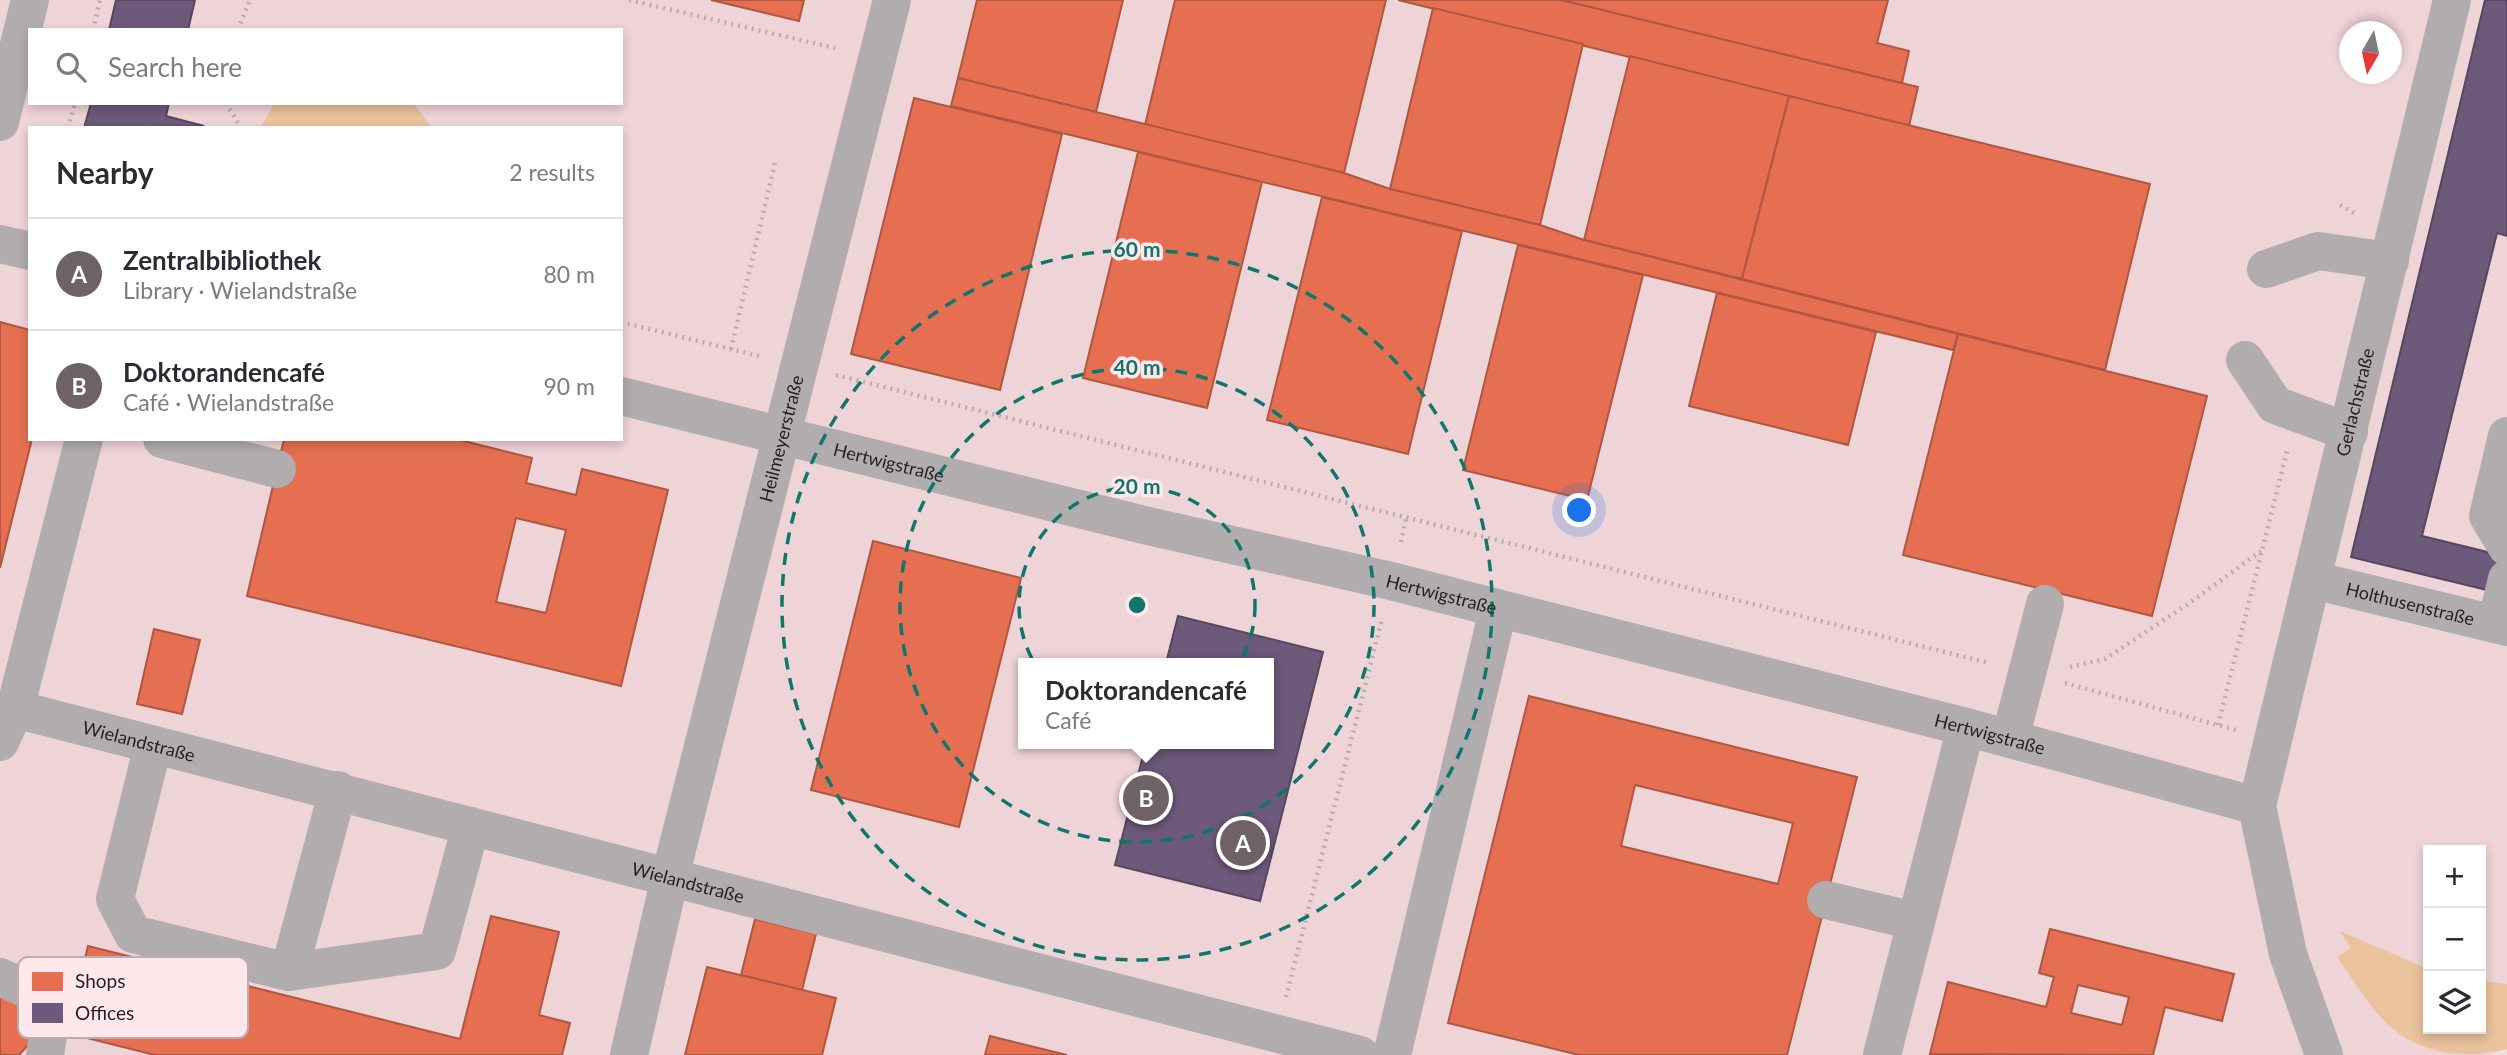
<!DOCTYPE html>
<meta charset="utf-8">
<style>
body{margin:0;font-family:Lato,sans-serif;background:#f7f7f7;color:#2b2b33}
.controls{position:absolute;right:21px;bottom:21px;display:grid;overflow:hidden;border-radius:0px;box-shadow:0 4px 10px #0003}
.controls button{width:63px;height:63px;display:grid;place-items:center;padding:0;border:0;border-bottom:2px solid #e1e1e2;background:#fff;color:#2b2b33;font:35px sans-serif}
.compass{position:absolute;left:2339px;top:21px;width:63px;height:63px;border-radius:50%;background:#fff;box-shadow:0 4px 10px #0003;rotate:189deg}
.you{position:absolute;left:1580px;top:511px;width:24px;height:24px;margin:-18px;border:5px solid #fff;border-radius:50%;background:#1a73e8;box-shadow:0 0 0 10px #1a73e833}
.badge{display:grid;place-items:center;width:46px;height:46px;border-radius:50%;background:#6e6264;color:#fff;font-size:23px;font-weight:700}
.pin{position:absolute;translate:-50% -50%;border:4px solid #fff;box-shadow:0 2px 7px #0006}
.popup{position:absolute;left:1018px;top:658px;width:256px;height:91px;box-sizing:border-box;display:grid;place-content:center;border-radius:0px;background:#fff;filter:drop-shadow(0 2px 5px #0005);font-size:23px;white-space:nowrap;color:#7c7c81}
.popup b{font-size:26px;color:#2b2b33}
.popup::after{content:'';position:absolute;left:50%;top:100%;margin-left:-14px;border:14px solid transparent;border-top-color:#fff}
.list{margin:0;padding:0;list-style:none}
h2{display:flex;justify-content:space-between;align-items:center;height:91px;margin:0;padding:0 28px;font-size:30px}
h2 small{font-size:23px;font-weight:400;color:#7c7c81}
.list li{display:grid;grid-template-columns:46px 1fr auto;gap:21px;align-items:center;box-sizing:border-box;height:112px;padding:0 28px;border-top:2px solid #e1e1e2}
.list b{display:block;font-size:26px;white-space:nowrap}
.list p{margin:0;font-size:23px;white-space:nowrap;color:#7c7c81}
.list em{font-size:23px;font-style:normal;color:#7c7c81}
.icon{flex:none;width:38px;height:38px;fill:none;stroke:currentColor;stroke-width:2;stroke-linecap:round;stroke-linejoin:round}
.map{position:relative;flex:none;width:2507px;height:1055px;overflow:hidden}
.search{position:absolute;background:#fff;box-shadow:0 4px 10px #0003;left:28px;top:28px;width:595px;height:77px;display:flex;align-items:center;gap:18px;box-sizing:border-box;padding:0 24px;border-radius:0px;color:#7c7c81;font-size:26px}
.panel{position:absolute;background:#fff;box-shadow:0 4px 10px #0003;left:28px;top:126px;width:595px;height:315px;border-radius:0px}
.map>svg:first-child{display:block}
.built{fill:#eed3d7;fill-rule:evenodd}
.green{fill:#eac29c}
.shops{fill:#e76f51;stroke:#ae5742;stroke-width:2;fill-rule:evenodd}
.offices{fill:#6d597a;stroke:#58475f;stroke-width:2}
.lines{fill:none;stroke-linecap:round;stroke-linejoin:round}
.path{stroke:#b4aeaf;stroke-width:4.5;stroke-dasharray:2 5;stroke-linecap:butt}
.minor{stroke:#b1acae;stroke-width:38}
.ring{fill:none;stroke:#0f766e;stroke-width:3.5;stroke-dasharray:12 9}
.labels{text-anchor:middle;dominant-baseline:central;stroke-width:7;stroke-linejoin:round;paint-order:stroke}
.street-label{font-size:18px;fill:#281e20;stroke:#fee8eb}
.key{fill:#fee8eb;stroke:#beabae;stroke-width:2}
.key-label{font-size:19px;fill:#281e20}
.centre{fill:#0f766e;stroke:#fee8eb;stroke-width:3.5}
.ring-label{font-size:21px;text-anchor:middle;font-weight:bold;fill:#0f766e;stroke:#fee8eb;stroke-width:7;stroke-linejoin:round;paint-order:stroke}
</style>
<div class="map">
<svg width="2507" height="1055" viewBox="0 0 2507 1055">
<rect width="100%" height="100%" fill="#efdfe1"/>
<path class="built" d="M0,0h2507v1039l-14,16h-2493zM30,30h591v73h-591zM2350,32h42v42h-42zM30,128h591v311h-591zM1024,663h244v81h-244zM2428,850h53v179h-53z"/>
<g class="green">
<polygon points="274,103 413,103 432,128 261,128"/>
<path d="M2340,931l88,38v60h53v-48l26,3v65c-22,6 -41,6 -64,3 -59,-13 -73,-50 -106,-95l14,-9z"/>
</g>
<g class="shops">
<polygon points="711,0 804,0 799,21"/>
<polygon points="977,0 1123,0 1096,112 958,78"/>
<polygon points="1175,0 1386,0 1344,173 1145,125"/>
<polygon points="1398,0 1562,0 1918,87 1909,126"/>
<polygon points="1562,0 1888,0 1877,43 1909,51 1902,83"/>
<polygon points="1433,8 1583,44 1540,225 1390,189"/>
<polygon points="1630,56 1789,96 1742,279 1584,240"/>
<polygon points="958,78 1344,173 1390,189 1540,225 1584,240 1958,334 1953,350 951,106"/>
<polygon points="1789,96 2150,184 2105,370 1742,279"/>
<polygon points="914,98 1062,134 1000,390 851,354"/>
<polygon points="1138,152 1262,182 1207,408 1083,378"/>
<polygon points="1322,197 1462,231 1408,454 1267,420"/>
<polygon points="1518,245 1643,275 1587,500 1463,470"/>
<polygon points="1717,293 1876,332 1848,445 1689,406"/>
<polygon points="0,322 30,330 32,439 0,568"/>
<polygon points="1958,334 2207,396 2152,616 1903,555"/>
<path d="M284,439h172l76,19 -6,25 50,12 6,-26 86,21 -47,196 -374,-90zM516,518l50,12 -20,83 -50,-11z"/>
<polygon points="873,541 1021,578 959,827 811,790"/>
<polygon points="154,629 200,640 182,714 137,704"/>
<path d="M1529,696l328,81 -70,278h-208l-131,-32zM1635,785l158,38 -15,61 -157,-38z"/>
<polygon points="491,916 559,932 539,1015 570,1023 562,1055 155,1055 67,1033 88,946 460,1039"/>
<polygon points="755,919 816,934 802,990 741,975"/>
<path d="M2050,929l184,45 -12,47 -57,-14 -12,48 -223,-1 18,-72 98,25 8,-30 -15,-4zM2078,985l51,12 -7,28 -51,-12z"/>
<polygon points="707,967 836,998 822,1055 685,1055"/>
<polygon points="0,986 31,1008 35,1025 31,1042 19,1055 0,1055"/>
<polygon points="990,1036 1067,1055 985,1055"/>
</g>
<g class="offices">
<polygon points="116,0 195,0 188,30 109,30"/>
<polygon points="2485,0 2507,0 2507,236 2497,233 2422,536 2500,555 2491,591 2351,557"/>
<polygon points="91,103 169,103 166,116 204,126 84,128"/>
<polygon points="1178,616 1323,652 1260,901 1115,865 1146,744 1268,744 1268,663 1166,663"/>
</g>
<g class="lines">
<g class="path">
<polyline points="629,0 839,49"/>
<polyline points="93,30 100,0"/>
<polyline points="238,30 250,0"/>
<polyline points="226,103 241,128"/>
<polyline points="68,128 75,103"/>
<polyline points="2340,205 2356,214"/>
<polyline points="621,322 763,357"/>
<polyline points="731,349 775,163"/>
<polyline points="836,375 1989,663"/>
<polyline points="1401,542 1406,519"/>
<polyline points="2070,667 2105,659 2191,602 2261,551"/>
<polyline points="2065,683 2236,730"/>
<polyline points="2218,725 2287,451"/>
<polyline points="1286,997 1382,619"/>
</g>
<g class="minor">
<polyline points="0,122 30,0"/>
<polyline points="0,244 30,251"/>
<polyline points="2266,269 2318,251 2390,261"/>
<polyline points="2245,360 2275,405 2349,432"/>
<path id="s1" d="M621,396l523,129 247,56 575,146 291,79"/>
<polyline points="2507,436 2488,516 2507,547"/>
<polyline points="162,439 277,469"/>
<path id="s2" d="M2313,580l194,47"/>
<polyline points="2496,624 2507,579"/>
<path id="s3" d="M15,709l1345,346"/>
<polyline points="2010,739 2045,604"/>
<polyline points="0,742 15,709 84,439"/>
<polyline points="153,745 115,899 133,934 289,972"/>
<polyline points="338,790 289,972 437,951 471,826"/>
<polyline points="1826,900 1915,921"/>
<polyline points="0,977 53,1001 45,1055"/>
<path id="s4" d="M629,1055l41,-178 222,-877"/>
<polyline points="1392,1055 1498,610"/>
<polyline points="1882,1055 1966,727"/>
<path id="s5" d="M2324,1055l-36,-101 -31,-148 195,-806"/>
</g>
</g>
<g class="ring">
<circle cx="1137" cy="605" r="118"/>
<circle cx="1137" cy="605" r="237"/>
<circle cx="1137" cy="605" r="355"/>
</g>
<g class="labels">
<g class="street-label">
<text stroke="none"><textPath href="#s5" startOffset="674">Gerlachstraße</textPath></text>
<text stroke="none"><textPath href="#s4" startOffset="635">Heilmeyerstraße</textPath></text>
<text stroke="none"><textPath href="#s1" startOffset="276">Hertwigstraße</textPath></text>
<text stroke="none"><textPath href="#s1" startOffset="844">Hertwigstraße</textPath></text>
<text stroke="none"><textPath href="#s2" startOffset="100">Holthusenstraße</textPath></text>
<text stroke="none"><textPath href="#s1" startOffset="1410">Hertwigstraße</textPath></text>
<text stroke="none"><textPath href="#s3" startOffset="128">Wielandstraße</textPath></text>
<text stroke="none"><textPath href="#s3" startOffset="695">Wielandstraße</textPath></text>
</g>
</g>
<rect x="18" y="957" width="230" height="81" rx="10" class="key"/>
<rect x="32" y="972" width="31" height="19" fill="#e76f51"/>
<rect x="32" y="1003" width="31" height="20" fill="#6d597a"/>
<g class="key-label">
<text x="75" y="988">Shops</text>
<text x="75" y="1020">Offices</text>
</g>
<circle cx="1137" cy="605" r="10" class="centre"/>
<g class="ring-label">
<text x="1137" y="257">60 m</text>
<text x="1137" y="375">40 m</text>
<text x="1137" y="494">20 m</text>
</g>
</svg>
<div class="controls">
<button>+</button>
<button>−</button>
<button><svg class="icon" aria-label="layers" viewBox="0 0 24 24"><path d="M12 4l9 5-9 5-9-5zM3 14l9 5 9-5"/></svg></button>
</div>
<svg class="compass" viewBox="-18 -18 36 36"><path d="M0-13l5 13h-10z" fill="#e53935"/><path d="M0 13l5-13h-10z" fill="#7c7c81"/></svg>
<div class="you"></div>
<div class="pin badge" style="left:1243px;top:843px">A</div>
<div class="pin badge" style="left:1146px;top:798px">B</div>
<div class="popup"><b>Doktorandencafé</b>Café</div>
<div class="search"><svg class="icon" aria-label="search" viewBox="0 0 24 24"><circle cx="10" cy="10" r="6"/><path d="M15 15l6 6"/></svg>Search here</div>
<section class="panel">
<h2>Nearby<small>2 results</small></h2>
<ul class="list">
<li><span class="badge">A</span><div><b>Zentralbibliothek</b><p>Library · Wielandstraße</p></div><em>80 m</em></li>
<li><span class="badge">B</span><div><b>Doktorandencafé</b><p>Café · Wielandstraße</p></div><em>90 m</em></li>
</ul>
</section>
</div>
